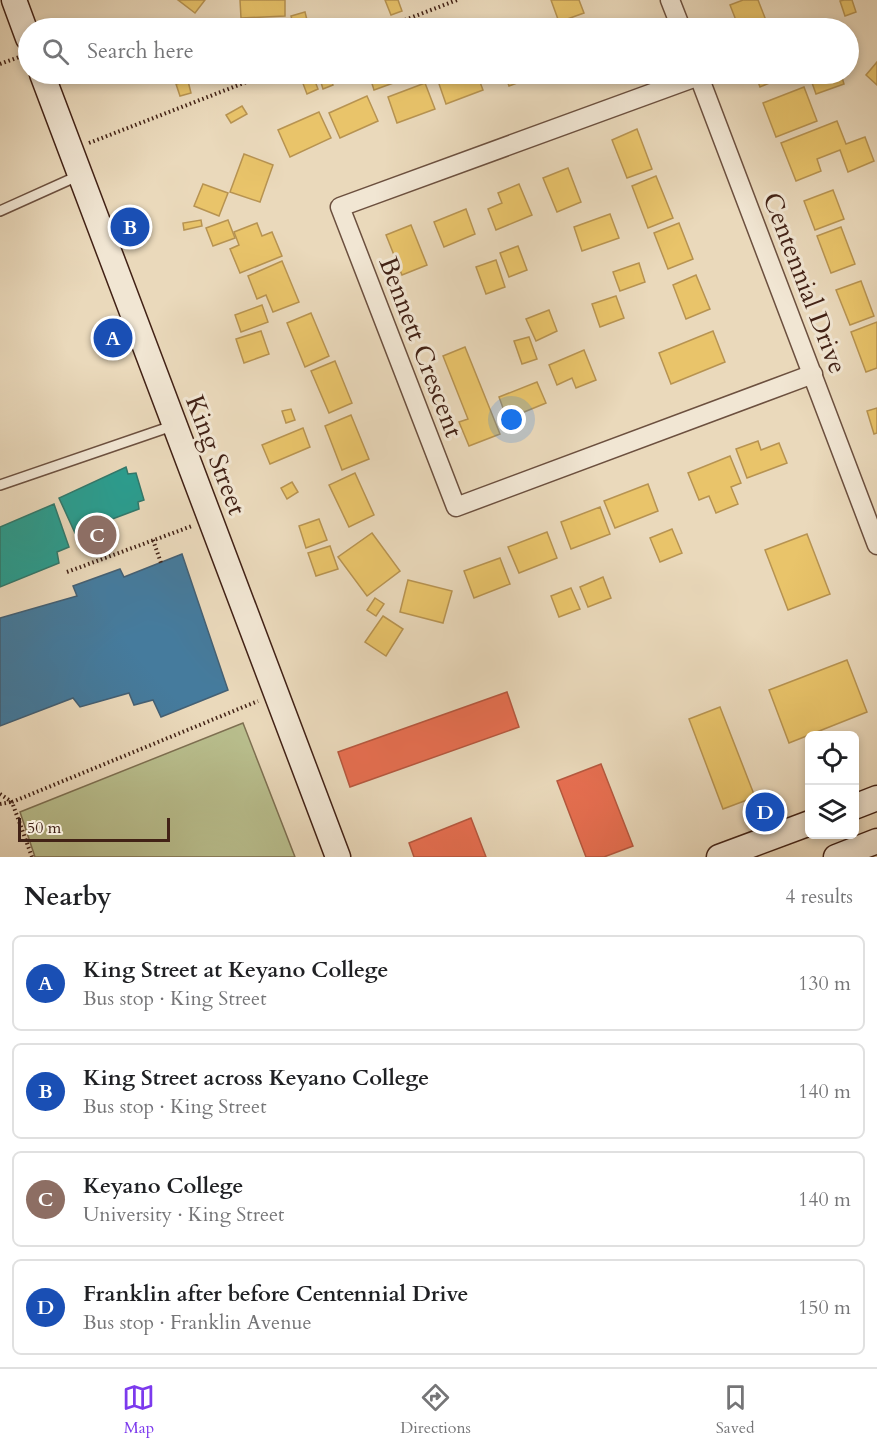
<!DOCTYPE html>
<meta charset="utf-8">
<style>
body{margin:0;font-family:Cardo,serif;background:#f6f6f6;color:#202124}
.controls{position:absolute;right:18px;bottom:18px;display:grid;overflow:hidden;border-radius:9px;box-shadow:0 3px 9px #0003}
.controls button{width:54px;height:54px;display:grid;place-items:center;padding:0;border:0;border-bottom:2px solid #e0e0e0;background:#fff;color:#202124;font:30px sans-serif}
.scale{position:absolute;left:18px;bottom:15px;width:152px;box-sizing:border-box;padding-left:6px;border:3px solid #422216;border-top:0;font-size:16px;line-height:21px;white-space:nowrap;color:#422216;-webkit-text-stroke:4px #f1e6d3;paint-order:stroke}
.you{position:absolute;left:512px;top:420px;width:21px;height:21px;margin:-15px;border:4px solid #fff;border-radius:50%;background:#1a73e8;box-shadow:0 0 0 9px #1a73e833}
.badge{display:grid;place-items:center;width:39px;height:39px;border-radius:50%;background:#7c3aed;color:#fff;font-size:20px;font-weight:700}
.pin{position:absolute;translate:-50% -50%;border:3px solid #fff;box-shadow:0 2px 6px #0006}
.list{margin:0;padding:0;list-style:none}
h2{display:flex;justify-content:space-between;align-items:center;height:78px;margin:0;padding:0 24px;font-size:26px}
h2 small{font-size:20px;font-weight:400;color:#757577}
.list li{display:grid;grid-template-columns:39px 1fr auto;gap:18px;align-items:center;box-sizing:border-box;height:96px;margin:0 12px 12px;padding:0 12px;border:2px solid #e0e0e0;border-radius:9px}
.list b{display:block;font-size:22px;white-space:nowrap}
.list p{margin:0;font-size:20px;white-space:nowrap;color:#757577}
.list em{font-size:20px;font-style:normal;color:#757577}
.icon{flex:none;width:33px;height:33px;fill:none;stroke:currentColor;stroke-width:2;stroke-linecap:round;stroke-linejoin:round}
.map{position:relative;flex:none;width:877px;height:857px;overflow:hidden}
.search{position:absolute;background:#fff;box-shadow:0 3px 9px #0003;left:18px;right:18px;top:18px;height:66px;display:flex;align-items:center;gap:15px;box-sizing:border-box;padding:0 21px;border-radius:33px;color:#757577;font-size:22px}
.sheet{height:510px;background:#fff}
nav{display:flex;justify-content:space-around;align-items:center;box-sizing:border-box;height:84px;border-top:2px solid #e0e0e0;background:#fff;font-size:16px;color:#757577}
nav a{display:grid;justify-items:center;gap:3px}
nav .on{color:#7c3aed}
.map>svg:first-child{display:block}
.grass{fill:#b9bf8e;stroke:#7e7052;stroke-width:1.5}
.homes{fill:#e9c46a;stroke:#b79351;stroke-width:1.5}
.shops{fill:#e76f51;stroke:#b6583f;stroke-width:1.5}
.schools{fill:#2a9d8f;stroke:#31786b;stroke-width:1.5}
.public{fill:#457b9d;stroke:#446074;stroke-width:1.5}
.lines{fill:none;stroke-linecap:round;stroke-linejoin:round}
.lane-casing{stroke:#6c503f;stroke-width:12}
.street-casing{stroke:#6c503f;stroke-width:21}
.secondary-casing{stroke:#422216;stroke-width:27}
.path{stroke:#422216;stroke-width:4;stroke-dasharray:1.5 3;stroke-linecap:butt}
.lane{stroke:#f1e6d3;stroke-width:9}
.street{stroke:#f1e6d3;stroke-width:18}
.secondary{stroke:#f1e6d3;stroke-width:24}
.labels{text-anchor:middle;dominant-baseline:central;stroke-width:6;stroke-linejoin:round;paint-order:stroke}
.street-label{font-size:26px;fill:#422216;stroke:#f1e6d3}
</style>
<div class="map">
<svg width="877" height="857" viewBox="0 0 877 857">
<rect width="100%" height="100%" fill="#ead9bb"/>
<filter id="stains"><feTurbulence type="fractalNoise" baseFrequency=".00333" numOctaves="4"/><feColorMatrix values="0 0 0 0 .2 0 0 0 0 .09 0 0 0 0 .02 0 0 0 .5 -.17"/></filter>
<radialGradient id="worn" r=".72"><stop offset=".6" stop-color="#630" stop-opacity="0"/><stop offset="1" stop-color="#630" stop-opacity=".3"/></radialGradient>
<polygon class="grass" points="243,723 295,857 35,857 20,812"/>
<g class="homes">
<polygon points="178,0 205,0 195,13"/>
<polygon points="240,0 285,0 285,16 241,18"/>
<polygon points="385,0 398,0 402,11 391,15"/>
<polygon points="551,0 579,0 584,13 559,22"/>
<polygon points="743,0 758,0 769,28 739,28 730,5"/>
<polygon points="844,0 852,0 856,12 845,16 840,1"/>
<polygon points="305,12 309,28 294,28 291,16"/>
<polygon points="516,20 519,28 491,28"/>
<polygon points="877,62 877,85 866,75"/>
<polygon points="329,74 333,85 323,89 319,76"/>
<polygon points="369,74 402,74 403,75 394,78 396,82 374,90"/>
<polygon points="459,74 477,74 483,90 446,104 438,81"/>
<polygon points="505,74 538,74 539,75 509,86"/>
<polygon points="755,74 785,74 786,76 760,87"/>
<polygon points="828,74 841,74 844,84 816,94 811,80"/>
<polygon points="313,76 318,89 307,94 302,81"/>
<polygon points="188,81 191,93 180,96 176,84"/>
<polygon points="425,83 435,109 397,123 388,97"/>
<polygon points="804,87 817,121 776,137 763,103"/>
<polygon points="367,96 378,121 340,138 329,113"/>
<polygon points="242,106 247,114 231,123 226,115"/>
<polygon points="319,112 331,138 290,157 278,130"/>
<polygon points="837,121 846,144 865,137 874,161 848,172 840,150 817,159 821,171 796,181 781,143"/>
<polygon points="637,129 652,169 627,178 612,140"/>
<polygon points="244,154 273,165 260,202 230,192"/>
<polygon points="568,168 581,202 557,212 543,178"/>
<polygon points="656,176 673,218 648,228 632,186"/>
<polygon points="203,184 228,193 219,216 194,206"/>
<polygon points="519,184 532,215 496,230 488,209 502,203 498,193"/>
<polygon points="833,190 844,219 815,230 804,201"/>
<polygon points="466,209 475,234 444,247 434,222"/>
<polygon points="610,214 619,238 582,251 574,227"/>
<polygon points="201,220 202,226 184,230 183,223"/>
<polygon points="228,220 235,238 213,246 206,228"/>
<polygon points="257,223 262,236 272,232 282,256 240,273 230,249 239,245 234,232"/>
<polygon points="679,223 693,259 668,269 654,233"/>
<polygon points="411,225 427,265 402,275 386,235"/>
<polygon points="841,227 855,264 831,273 817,236"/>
<polygon points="518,246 527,270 509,277 500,253"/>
<polygon points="496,260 505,287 486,294 476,267"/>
<polygon points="282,261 299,302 273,312 266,295 257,299 248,276"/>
<polygon points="639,263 645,282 620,291 613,272"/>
<polygon points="696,275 710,309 686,319 673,285"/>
<polygon points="861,281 874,316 850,325 836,290"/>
<polygon points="616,296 624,318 600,327 592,304"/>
<polygon points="262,305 268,322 241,332 235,315"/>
<polygon points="549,310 557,331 536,341 526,319"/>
<polygon points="311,313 329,356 305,367 287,323"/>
<polygon points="877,322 877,368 866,372 851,332"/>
<polygon points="261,331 269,354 244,363 236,339"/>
<polygon points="713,331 725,362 671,384 659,353"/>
<polygon points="529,337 537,359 522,364 514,341"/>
<polygon points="465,347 500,434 469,446 459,422 468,419 443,356"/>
<polygon points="584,350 596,380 576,388 572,378 557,385 549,365"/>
<polygon points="335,361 352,403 329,413 311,371"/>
<polygon points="537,382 546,403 507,419 499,397"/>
<polygon points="877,408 877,433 874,434 867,411"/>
<polygon points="291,409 295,420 286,423 282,411"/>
<polygon points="351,415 369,459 342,470 325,426"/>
<polygon points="303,428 310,447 270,464 262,445"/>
<polygon points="758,441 761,450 779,443 787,463 747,478 736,449"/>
<polygon points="730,456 741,483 731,487 738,504 716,513 709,496 699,500 688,473"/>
<polygon points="355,473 374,515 349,527 329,485"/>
<polygon points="292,482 298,492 287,499 281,488"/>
<polygon points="648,484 658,511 615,528 604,501"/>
<polygon points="600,507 610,534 571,549 561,522"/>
<polygon points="319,519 327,540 306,548 299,526"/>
<polygon points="672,529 682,553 660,562 650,538"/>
<polygon points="547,532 557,558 519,573 508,547"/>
<polygon points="372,533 400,571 367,596 338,557"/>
<polygon points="807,534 830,594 788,610 765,550"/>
<polygon points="330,546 338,569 316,576 308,553"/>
<polygon points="500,558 510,584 474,598 464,571"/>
<polygon points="603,577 611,598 588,607 580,587"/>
<polygon points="408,580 452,591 443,623 400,612"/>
<polygon points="571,588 580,609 559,617 551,596"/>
<polygon points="375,598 384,604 376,616 367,610"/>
<polygon points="383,616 403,629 386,656 365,642"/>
<polygon points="847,660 867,712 789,743 769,690"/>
<polygon points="720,707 755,797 723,809 689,719"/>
</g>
<g class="shops">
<polygon points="507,692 519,727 350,787 338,752"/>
<polygon points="601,764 633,846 604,857 586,857 557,781"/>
<polygon points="471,818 486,857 414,857 409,843"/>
</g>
<g class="schools">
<polygon points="126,467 128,474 136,473 144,500 138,502 139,509 75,533 59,498"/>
<polygon points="54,504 69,547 57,552 59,563 0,587 0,527"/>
</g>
<polygon class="public" points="182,554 228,690 161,717 153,700 134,705 129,693 80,707 73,698 0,726 0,618 77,596 73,586 120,569 124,577"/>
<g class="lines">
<defs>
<g id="lane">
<polyline points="0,211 80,175"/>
<polyline points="0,485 175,425"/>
</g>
<g id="street">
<polyline points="670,0 681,28"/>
<polyline points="698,74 877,545"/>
<polyline points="699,76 340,207 456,507 813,374"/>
</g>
<g id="secondary">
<polyline points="14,0 28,38"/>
<polyline points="42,74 338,857"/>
<polyline points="854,807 877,798"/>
<polyline points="719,857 810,823"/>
<polyline points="836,857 877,841"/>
</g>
</defs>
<use href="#lane" class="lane-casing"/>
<use href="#street" class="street-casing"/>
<use href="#secondary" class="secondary-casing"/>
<g class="path">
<polyline points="384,28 457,0"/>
<polyline points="0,64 19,57"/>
<polyline points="89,143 267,74"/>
<polyline points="153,540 161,563"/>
<polyline points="67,572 192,526"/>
<polyline points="0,794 12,802"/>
<polyline points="0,804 11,802"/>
<polyline points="32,857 12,802 258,701"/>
</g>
<use href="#lane" class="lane"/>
<use href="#street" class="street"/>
<use href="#secondary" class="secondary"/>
</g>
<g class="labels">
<g class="street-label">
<text transform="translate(805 283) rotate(69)">Centennial Drive</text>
<text transform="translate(421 347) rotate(69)">Bennett Crescent</text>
<text transform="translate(216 455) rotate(69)">King Street</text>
</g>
</g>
<rect width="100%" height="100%" filter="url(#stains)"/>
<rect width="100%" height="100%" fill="url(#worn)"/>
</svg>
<div class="controls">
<button><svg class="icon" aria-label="locate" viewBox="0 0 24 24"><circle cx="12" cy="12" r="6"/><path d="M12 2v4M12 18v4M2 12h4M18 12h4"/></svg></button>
<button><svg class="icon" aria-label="layers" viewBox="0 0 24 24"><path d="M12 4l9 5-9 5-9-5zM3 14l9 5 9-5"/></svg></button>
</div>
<div class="scale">50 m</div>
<div class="you"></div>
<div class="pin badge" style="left:113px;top:338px;background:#1a4fb4">A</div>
<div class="pin badge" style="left:130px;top:227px;background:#1a4fb4">B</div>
<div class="pin badge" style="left:97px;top:535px;background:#8d6e63">C</div>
<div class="pin badge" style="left:765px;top:812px;background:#1a4fb4">D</div>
<div class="search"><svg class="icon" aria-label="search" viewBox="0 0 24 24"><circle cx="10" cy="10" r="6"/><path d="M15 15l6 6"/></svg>Search here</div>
</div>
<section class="sheet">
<h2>Nearby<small>4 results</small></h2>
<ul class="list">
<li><span class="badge" style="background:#1a4fb4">A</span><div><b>King Street at Keyano College</b><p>Bus stop · King Street</p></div><em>130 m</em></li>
<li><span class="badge" style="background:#1a4fb4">B</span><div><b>King Street across Keyano College</b><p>Bus stop · King Street</p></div><em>140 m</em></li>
<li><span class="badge" style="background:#8d6e63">C</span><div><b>Keyano College</b><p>University · King Street</p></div><em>140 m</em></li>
<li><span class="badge" style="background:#1a4fb4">D</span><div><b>Franklin after before Centennial Drive</b><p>Bus stop · Franklin Avenue</p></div><em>150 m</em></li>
</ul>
</section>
<nav>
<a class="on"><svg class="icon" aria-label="map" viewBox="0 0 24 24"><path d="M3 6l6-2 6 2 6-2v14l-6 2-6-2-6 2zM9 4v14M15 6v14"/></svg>Map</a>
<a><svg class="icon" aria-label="directions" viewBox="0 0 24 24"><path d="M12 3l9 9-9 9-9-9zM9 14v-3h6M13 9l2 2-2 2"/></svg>Directions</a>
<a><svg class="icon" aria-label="saved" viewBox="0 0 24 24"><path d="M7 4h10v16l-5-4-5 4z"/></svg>Saved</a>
</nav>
